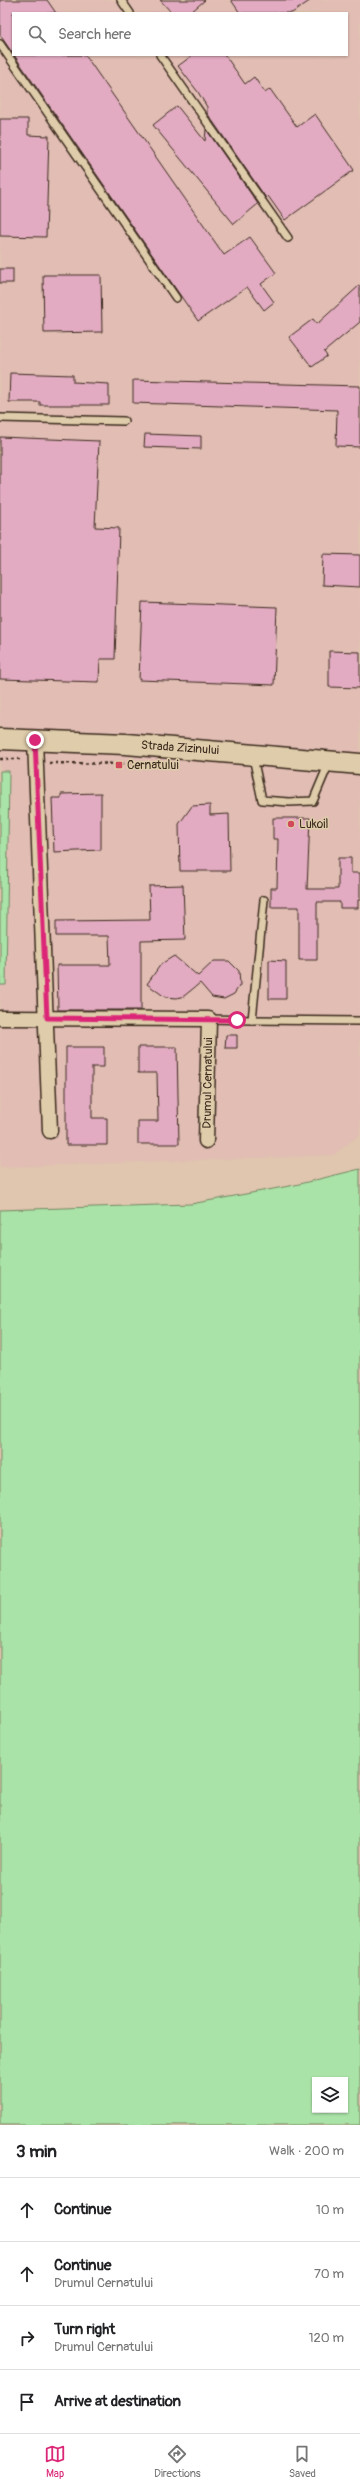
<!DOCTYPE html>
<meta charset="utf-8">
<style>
body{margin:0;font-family:Pangolin,sans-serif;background:#f6f6f6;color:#202124}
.controls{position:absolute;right:12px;bottom:12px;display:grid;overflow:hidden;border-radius:0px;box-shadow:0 1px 3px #0004}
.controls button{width:36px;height:36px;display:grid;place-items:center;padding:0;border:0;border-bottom:1px solid #e0e0e0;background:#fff;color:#202124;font:20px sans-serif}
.stop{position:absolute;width:12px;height:12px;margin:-9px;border:3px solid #db2777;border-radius:50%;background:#fff}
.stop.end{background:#db2777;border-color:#fff;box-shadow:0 1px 4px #0008}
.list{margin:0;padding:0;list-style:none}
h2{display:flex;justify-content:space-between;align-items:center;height:52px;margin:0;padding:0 16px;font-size:17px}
h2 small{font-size:13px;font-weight:400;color:#757577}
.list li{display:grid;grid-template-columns:26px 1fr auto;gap:12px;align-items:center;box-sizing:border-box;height:64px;padding:0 16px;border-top:1px solid #e0e0e0}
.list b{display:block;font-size:15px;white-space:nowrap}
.list p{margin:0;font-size:13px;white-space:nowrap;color:#757577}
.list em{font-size:13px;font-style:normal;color:#757577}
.icon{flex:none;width:22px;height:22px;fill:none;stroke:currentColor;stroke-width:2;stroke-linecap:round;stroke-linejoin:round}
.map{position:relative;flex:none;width:360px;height:2125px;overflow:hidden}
.search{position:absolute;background:#fff;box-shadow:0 1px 3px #0004;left:12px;right:12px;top:12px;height:44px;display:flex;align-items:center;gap:10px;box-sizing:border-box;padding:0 14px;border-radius:0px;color:#757577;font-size:15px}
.sheet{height:308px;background:#fff}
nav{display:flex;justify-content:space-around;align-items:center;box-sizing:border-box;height:56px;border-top:1px solid #e0e0e0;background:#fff;font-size:11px;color:#757577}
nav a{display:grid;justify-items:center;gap:2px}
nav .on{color:#db2777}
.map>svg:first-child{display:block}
.built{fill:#e1bdb4;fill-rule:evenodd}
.green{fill:#aae3a7;stroke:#728662;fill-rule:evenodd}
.building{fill:#e2abc1;stroke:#3b2a1e}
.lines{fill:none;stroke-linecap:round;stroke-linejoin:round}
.lane-casing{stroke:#3b2a1e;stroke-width:10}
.street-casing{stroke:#3b2a1e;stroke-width:17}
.secondary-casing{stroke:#3b2a1e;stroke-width:23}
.path{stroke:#3b2a1e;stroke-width:2.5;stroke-dasharray:3 3;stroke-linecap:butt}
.lane{stroke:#dfccaa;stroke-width:7}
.street{stroke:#dfccaa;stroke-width:14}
.secondary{stroke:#dfccaa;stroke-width:20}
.route{stroke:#db2777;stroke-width:5}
.poi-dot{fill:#d1495b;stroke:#dfccaa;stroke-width:1.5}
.labels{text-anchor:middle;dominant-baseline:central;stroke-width:3;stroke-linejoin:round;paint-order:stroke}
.street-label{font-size:12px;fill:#3b2a1e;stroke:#dfccaa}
.poi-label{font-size:12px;fill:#3b2a1e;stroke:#dfccaa;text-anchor:start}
</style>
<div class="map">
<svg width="360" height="2125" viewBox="0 0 360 2125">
<rect width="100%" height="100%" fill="#e0c5af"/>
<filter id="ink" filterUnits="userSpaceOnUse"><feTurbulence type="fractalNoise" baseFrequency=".025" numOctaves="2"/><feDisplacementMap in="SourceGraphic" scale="8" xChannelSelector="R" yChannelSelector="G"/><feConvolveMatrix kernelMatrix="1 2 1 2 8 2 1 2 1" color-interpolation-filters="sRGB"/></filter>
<g filter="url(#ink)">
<path class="built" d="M0,0h360v1134l-27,21 -333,12zM13,13h334v42h-334z"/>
<g class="green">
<polygon points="0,771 9,771 6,985 0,985"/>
<path d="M360,1169v956h-360v-915l191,-6 104,-19zM315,2080h30v30h-30z"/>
</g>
<g class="building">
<polygon points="0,0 47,0 56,13 13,13 13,54 0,35"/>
<polygon points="160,0 205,0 190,13 172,13"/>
<polygon points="231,0 311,0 292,13 240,13"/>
<polygon points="14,55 85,55 224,255 250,237 276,273 261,284 274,302 264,310 247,287 198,321"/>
<polygon points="193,55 225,55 245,84 254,77 265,93 270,89 297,127 315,114 354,170 285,220 268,196 266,198 207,113 207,107 198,92 178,66"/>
<polygon points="177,106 205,141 206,129 258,204 234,224 153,125"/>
<polygon points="0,119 28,119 28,135 49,136 46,237 0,236"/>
<rect x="0" y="269" width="13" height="14"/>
<polygon points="43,275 101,275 102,332 44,333"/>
<polygon points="360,285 360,322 324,352 327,356 312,367 289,337 313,319 317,324"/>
<polygon points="10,373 73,375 73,382 109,384 109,405 40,405 40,402 9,402"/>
<polygon points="133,380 360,386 360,447 336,446 337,410 133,403"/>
<polygon points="145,434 201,436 201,449 144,447"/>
<polygon points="0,437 99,441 95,527 119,528 115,659 100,659 99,682 0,679"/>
<polygon points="323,554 360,555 360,587 322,585"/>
<polygon points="142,602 277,607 274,685 139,680"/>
<polygon points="329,651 360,652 360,688 329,687"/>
<polygon points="101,793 101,850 54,852 52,798 61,798 61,794"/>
<polygon points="210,805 210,815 229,814 230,871 180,871 179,824 192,806"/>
<polygon points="273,818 310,818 307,889 338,889 338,858 351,858 351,873 360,873 360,900 358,900 358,908 340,908 340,902 317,902 317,960 299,960 299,907 271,907 271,888 277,888 278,839 273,839"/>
<polygon points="183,885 185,940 141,941 141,1010 58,1010 57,965 110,965 109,936 56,936 56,921 150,920 149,886"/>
<polygon points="174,956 198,976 214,961 229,961 239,971 240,985 234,994 224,999 212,997 200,983 184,996 177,998 165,997 147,984 161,964"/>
<polygon points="269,960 286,961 286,999 269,999"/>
<polygon points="226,1035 237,1035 237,1048 225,1048"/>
<polygon points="66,1047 104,1047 104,1067 92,1067 92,1118 107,1118 107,1145 66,1145"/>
<polygon points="138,1047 177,1047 179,1144 138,1144 138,1121 158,1121 157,1073 138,1073"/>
</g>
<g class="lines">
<defs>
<g id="lane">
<polyline points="121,0 130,13"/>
<polyline points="0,44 176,298"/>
<polyline points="160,55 288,238"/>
<polyline points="0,418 124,421"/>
<polyline points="253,757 262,800 289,802 313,801 329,763"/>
<polyline points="209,1019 252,1020 264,900"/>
<polyline points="252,1020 360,1021"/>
</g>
<g id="street">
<polyline points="35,740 50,1131"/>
<polyline points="0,1018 209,1019 206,1141"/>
</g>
<polyline id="secondary" points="0,739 126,744 360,764"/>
</defs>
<use href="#lane" class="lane-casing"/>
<use href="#street" class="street-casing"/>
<use href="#secondary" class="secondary-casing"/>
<g class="path">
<polyline points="0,759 20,759"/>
<polyline points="49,763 144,764"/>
</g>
<use href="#lane" class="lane"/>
<use href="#street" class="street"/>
<use href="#secondary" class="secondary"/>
</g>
</g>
<g class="lines" filter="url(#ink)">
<polyline class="route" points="35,740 47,1018 237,1020"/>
</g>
<g class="poi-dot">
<rect x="115" y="761" width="8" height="8" rx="2"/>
<circle cx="291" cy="824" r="4"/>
</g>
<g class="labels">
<g class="street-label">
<text transform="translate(180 748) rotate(4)">Strada Zizinului</text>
<text transform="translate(208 1083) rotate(-89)">Drumul Cernatului</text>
</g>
<g class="poi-label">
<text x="127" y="765">Cernatului</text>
<text x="299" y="824">Lukoil</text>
</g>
</g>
</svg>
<div class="controls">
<button><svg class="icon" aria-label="layers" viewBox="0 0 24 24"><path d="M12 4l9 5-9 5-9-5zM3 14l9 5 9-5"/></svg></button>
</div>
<div class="stop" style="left:237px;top:1020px"></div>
<div class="stop end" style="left:35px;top:740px"></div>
<div class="search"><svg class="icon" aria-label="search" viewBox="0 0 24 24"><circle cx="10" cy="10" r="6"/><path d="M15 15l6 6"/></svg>Search here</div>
</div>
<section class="sheet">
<h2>3 min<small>Walk · 200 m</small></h2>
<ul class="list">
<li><svg class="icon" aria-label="ahead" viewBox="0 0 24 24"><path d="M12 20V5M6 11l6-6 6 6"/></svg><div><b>Continue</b></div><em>10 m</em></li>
<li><svg class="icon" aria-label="ahead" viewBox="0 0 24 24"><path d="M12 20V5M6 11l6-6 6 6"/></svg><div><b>Continue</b><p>Drumul Cernatului</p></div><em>70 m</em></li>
<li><svg class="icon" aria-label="right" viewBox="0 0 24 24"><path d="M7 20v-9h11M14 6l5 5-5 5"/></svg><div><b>Turn right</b><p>Drumul Cernatului</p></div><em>120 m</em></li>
<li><svg class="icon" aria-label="arrive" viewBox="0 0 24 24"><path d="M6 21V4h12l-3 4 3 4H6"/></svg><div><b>Arrive at destination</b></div></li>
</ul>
</section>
<nav>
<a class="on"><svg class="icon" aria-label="map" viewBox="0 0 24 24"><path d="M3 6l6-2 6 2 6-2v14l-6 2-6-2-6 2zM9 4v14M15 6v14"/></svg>Map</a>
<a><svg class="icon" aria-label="directions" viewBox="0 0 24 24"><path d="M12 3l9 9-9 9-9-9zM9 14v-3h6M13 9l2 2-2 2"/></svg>Directions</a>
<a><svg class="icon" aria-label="saved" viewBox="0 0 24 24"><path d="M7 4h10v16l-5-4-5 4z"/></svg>Saved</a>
</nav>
